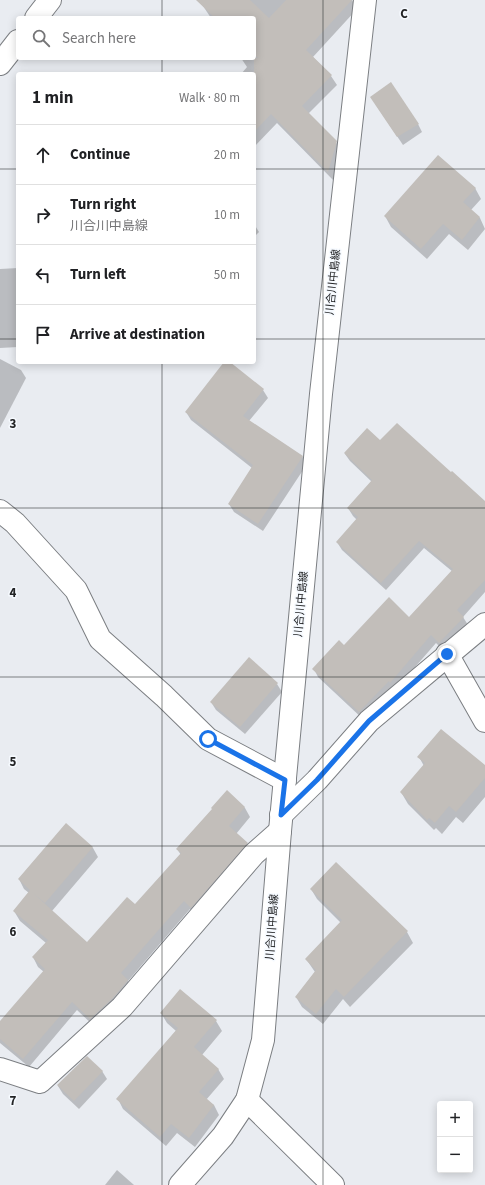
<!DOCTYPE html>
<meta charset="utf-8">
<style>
body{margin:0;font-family:"Source Sans 3","Noto Sans JP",sans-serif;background:#f6f6f6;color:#202124}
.controls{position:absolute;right:12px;bottom:12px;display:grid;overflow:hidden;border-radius:4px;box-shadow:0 2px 10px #0003}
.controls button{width:36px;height:36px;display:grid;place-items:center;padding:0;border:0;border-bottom:1px solid #e0e0e0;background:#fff;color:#202124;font:20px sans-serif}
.stop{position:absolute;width:12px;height:12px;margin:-9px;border:3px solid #1a73e8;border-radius:50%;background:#fff}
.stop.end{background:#1a73e8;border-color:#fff;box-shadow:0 1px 4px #0008}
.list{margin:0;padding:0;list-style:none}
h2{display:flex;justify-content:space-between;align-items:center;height:52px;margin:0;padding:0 16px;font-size:17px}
h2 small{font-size:13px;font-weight:400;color:#757577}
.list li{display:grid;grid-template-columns:26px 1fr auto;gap:12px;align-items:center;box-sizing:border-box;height:60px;padding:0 16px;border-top:1px solid #e0e0e0}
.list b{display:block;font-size:15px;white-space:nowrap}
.list p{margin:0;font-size:13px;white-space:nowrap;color:#757577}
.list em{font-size:13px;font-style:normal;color:#757577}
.icon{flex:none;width:22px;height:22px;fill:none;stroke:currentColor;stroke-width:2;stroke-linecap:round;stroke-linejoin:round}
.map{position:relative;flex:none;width:485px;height:1185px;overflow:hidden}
.search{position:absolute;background:#fff;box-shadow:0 2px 10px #0003;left:16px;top:16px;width:240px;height:44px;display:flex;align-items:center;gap:10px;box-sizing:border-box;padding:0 14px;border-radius:4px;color:#757577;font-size:15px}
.panel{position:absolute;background:#fff;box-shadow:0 2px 10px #0003;left:16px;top:72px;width:240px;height:292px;border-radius:4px}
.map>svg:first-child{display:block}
.shadow{fill:#0003}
.building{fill:#c2beba}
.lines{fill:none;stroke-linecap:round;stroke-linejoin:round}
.street-casing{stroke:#7b7e82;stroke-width:24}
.secondary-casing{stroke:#7b7e82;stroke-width:24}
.street{stroke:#fff;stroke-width:22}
.secondary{stroke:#fff;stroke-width:22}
.route{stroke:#1a73e8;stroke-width:5}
.grid{fill:none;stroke:#232426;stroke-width:1;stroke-opacity:0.55}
.labels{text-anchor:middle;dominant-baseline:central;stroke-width:3;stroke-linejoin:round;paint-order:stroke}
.street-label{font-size:11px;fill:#232426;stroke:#f6faff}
.grid-label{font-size:13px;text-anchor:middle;font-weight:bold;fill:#232426;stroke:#f6faff;stroke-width:3;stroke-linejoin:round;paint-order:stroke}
</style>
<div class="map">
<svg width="485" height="1185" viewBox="0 0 485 1185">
<rect width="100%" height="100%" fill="#e9ecf1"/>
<g class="shadow">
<polygon points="208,0 352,0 357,9 313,57 331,76 337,85 308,114 336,142 341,152 334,181 277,123 254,147 254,74 241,74 247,67 241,58 254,58 254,18 211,18 203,6"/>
<polygon points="376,105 418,124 422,132 403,145"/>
<polygon points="475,188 481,199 471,210 480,218 485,229 468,250 449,234 427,259 391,227 385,216"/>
<polygon points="254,224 259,232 254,237"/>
<polygon points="18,268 18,347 0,348 0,269"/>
<polygon points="0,359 21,370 26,378 0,428"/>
<polygon points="226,362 228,362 263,390 268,398 249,421 302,456 307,464 263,531 234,512 229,504 252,468 191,420 186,412"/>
<polygon points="381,442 485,511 485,592 463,617 468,625 444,651 436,643 395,690 364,720 318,677 314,669 409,618 453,572 424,548 386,590 342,550 337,542 357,520 353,516 348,508 372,482 350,461 345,454"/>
<polygon points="277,684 282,692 245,734 216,710 211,702"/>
<polygon points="419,757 485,767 485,797 463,823 456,817 442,834 436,828 434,830 408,804 401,792 424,766"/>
<polygon points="227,792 245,808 250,817 236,834 247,844 252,853 197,916 190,909 128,981 133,990 96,1028 77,1010 29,1067 0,1043 0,1023 44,972 38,967 33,957 46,943 20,921 14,911 29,893 24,889 19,879 66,824 93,848 98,857 52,911 87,944 135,905 181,855 177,849 213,809"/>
<polygon points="311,889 407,932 413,943 350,1007 343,999 323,1024 302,1007 296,997 315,972 306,959 341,923 317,899"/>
<polygon points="161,1013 216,1021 222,1031 202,1055 218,1069 224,1079 206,1100 214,1105 219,1115 195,1147 177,1133 166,1146 123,1109 118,1099 176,1031 167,1023"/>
<polygon points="102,1071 107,1079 79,1109 63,1094 58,1086"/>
<polygon points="117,1170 134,1185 105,1185"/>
</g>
<g class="building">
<polygon points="196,0 250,0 269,18 286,0 352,0 306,50 332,75 302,106 337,141 328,172 271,114 254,132 254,58 258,58 254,55 254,18 215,18"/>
<polygon points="391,82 419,124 397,137 370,97"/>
<polygon points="438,155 476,188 463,202 480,217 462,240 443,224 421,249 384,216"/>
<polygon points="224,362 230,362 264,389 243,416 303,456 258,524 228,504 253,465 185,412"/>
<polygon points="397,423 451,472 452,471 485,501 485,580 457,610 464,617 439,643 431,635 390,683 389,681 359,712 312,669 339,640 344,645 389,597 409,617 453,569 419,541 381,583 336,542 358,517 347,508 372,480 344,453 367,428 380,440"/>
<polygon points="249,657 278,683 240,727 210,702"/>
<polygon points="441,729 485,765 485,778 456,812 449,806 435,823 429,818 427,820 400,792 425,763 417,757"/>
<polygon points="227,790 245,807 229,826 248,843 191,908 184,901 121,973 128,980 113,998 90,1019 72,1002 23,1059 0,1039 0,1021 45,969 32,957 48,940 13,911 30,890 18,879 66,823 93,847 45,903 32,892 87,942 127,897 135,904 181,853 176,849 212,809 211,808"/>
<polygon points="336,862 408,931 344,997 336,989 316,1014 295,997 316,970 305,959 342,920 310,889"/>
<polygon points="180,989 217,1020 194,1047 219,1069 199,1092 214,1105 189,1138 171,1124 160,1137 116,1099 178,1028 160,1013"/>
<polygon points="87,1056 103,1071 74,1101 57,1085"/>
</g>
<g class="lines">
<defs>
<g id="street">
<polyline points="36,18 50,0"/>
<polyline points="0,64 18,41"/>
<polyline points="0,511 15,523 76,590 100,639 164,696 208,739 285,780"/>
<polyline points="447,654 485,721"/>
<polyline points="281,815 317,780 369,721 485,624"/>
<polyline points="0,1069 40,1082 122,1007 254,854 280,831"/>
<polyline points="247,1100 333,1185"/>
</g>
<polyline id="secondary" points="180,1185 223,1136 247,1100 263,1040 280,831 321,394 365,0"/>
</defs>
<use href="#street" class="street-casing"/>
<use href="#secondary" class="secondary-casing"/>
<use href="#street" class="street"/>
<use href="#secondary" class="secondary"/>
</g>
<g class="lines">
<polyline class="route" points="208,739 285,780 281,815 317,780 369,721 447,654"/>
</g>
<path class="grid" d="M162,0v18M323,0v1185M162,58v16M0,169h18M254,169h231M0,339h18M254,339h231M162,362v823M0,508h485M0,677h485M0,846h485M0,1016h485"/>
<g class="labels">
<g class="street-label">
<text transform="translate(333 282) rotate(-84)">川合川中島線</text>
<text transform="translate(301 604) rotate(-85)">川合川中島線</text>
<text transform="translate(272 927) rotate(-86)">川合川中島線</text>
</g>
</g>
<g class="grid-label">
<text x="404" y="18">C</text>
<text x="13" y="428">3</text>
<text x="13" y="597">4</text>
<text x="13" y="766">5</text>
<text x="13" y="936">6</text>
<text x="13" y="1105">7</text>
</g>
</svg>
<div class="controls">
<button>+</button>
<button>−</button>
</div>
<div class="stop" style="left:208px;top:739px"></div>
<div class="stop end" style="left:447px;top:654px"></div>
<div class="search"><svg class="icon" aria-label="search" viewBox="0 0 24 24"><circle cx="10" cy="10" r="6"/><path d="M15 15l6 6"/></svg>Search here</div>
<section class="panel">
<h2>1 min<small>Walk · 80 m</small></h2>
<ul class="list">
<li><svg class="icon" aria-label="ahead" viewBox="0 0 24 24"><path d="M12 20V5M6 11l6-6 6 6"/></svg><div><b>Continue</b></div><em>20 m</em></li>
<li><svg class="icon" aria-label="right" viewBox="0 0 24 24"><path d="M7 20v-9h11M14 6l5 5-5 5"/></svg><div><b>Turn right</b><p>川合川中島線</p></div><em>10 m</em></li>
<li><svg class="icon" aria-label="left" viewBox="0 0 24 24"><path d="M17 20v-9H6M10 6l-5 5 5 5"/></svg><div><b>Turn left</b></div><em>50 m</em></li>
<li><svg class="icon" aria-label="arrive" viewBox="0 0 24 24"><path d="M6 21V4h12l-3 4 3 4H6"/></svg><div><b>Arrive at destination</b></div></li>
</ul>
</section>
</div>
